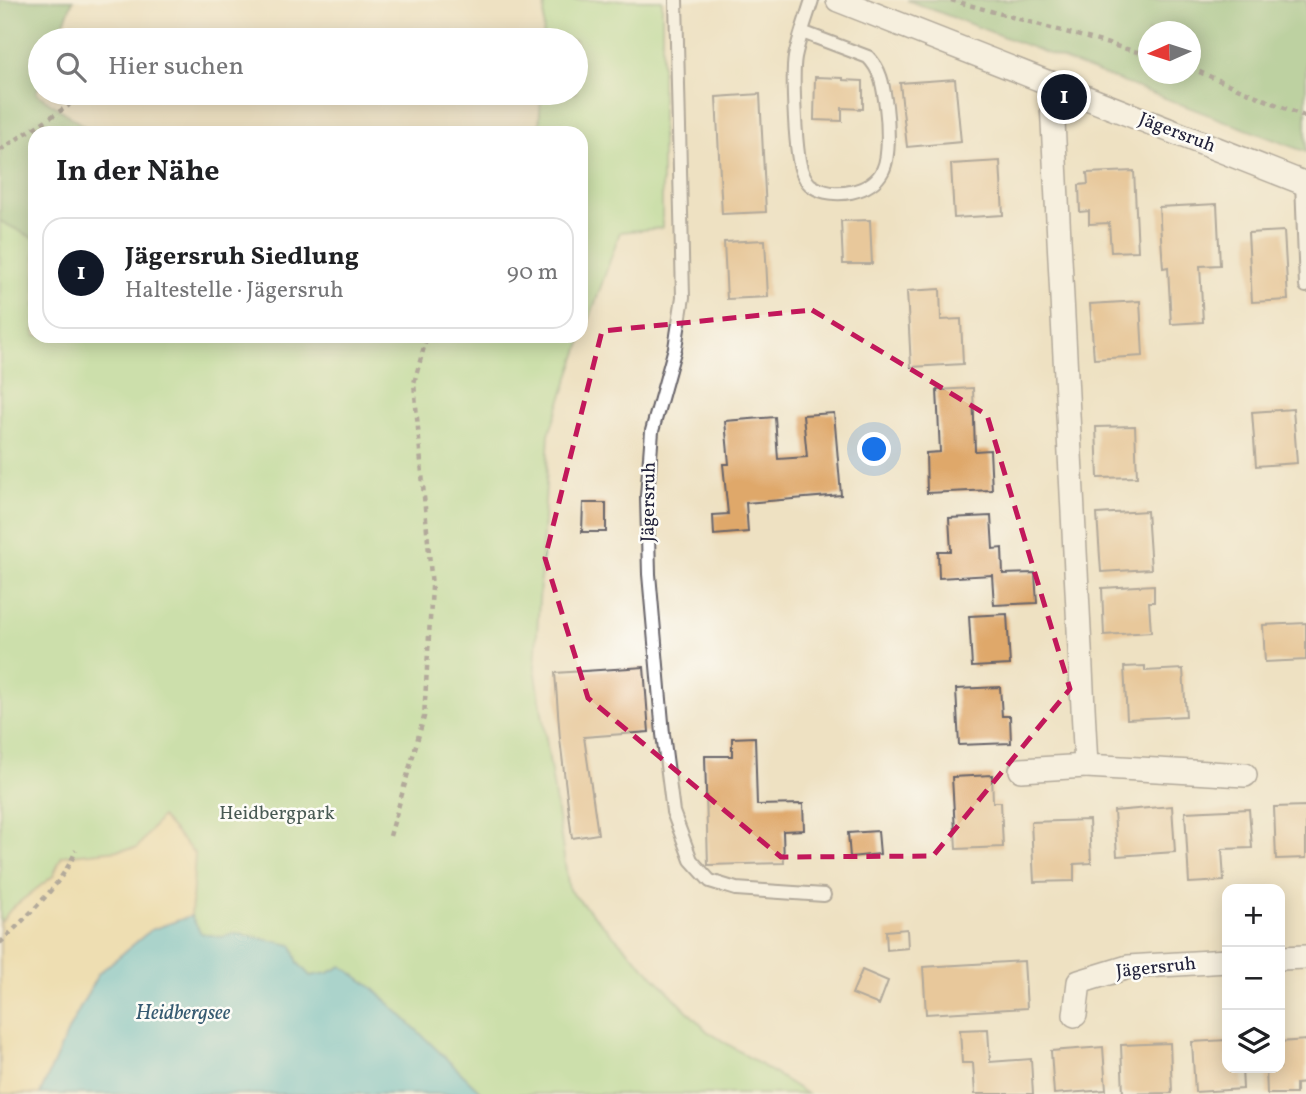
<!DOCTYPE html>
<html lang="de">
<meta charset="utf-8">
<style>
body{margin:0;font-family:Vollkorn,serif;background:#f6f6f6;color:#202124}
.controls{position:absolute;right:21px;bottom:21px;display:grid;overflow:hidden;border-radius:14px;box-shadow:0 4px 18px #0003}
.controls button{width:63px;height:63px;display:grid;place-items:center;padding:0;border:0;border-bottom:2px solid #e0e0e0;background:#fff;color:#202124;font:35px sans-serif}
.compass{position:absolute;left:1138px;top:21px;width:63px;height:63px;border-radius:50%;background:#fff;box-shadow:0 4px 18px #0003;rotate:267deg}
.you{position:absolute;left:875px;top:450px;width:24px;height:24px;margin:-18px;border:5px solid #fff;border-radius:50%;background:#1a73e8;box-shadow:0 0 0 10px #1a73e833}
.badge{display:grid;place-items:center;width:46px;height:46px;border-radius:50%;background:#111827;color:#fff;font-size:23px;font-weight:700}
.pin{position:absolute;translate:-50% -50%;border:4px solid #fff;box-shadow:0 2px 7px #0006}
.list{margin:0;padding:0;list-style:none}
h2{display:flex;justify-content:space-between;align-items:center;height:91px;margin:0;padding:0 28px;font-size:30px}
h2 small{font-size:23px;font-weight:400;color:#757577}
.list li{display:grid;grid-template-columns:46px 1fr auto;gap:21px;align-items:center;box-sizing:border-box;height:112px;margin:0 14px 14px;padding:0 14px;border:2px solid #e0e0e0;border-radius:21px}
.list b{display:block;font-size:26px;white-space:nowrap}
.list p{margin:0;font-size:23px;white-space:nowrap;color:#757577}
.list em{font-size:23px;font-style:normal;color:#757577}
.icon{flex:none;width:38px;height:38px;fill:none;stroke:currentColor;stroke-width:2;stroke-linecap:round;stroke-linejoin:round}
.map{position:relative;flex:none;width:1306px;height:1094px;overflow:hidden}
.search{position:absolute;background:#fff;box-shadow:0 4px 18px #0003;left:28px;top:28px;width:560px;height:77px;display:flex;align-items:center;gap:18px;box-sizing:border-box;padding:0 24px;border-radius:38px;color:#757577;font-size:26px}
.panel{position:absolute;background:#fff;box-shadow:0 4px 18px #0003;left:28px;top:126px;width:560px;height:217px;border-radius:21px}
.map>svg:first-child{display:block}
.green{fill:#a3dc8e;stroke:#627f64;stroke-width:2}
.forest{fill:#82bc79;stroke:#526f5a;stroke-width:2;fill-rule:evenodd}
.sand{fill:#eeda9e;stroke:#887e6c;stroke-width:2}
.water{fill:#5ac2d6;stroke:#3e7288;stroke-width:2}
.building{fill:#dfa86b}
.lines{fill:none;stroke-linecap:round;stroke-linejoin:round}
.service-casing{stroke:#69656a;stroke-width:16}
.minor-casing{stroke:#69656a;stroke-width:26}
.path{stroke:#69656a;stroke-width:4.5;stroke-dasharray:5 5;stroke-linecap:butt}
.service{stroke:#fff;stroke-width:12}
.minor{stroke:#fff;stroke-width:23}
.marked{fill:none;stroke:#c2185b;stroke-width:5;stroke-dasharray:14 9;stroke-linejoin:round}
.labels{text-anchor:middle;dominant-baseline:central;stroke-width:5;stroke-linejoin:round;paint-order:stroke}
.street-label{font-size:19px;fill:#22223b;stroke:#fdfcf7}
.park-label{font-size:19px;fill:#495a54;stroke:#fdfcf7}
.water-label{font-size:21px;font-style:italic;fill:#365a71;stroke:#fdfcf7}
</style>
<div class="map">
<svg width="1306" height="1094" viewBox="0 0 1306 1094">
<rect width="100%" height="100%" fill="#fdfcf7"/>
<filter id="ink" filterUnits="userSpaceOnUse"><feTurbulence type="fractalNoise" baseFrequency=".0143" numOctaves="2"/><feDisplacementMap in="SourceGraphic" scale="14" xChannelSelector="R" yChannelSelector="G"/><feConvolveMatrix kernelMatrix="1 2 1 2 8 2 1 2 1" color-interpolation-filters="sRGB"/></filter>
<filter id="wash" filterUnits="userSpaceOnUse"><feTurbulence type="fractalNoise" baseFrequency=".00686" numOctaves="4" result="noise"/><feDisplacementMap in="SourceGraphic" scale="28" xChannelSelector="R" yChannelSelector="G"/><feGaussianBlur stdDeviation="1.57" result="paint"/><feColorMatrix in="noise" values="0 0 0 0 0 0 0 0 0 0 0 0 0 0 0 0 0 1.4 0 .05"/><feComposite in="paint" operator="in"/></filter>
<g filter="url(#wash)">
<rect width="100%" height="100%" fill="#eee1c2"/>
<polygon class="green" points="0,0 73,0 57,40 40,40 40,82 36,93 94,133 35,133 35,336 581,336 581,133 539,133 541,93 576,93 576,40 543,40 545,0 662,0 662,228 620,232 549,434 535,667 569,890 707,1031 807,1094 0,1094"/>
<g class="forest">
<polygon points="0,0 73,0 57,40 40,40 40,82 36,93 94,133 35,133 35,239 0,221"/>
<path d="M907,0h399v152zM1148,32h42v42h-42z"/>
</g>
<polygon class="sand" points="161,817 195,854 191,916 151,930 98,974 69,1029 40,1094 0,1094 0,923 12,908 53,876 62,856 137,848"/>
<polygon class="water" points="191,916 201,933 221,937 236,933 292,945 298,963 310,976 328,973 342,966 373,988 483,1094 40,1094 69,1029 98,974 151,930"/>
<g id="blocks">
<g class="building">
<polygon points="815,77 843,78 843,80 863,81 863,109 842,108 842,121 814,120"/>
<polygon points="955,79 961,142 907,147 900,83"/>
<polygon points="760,94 766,212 722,214 716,97"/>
<polygon points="1000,161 1003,215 954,218 951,164"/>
<polygon points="1134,171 1138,251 1111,252 1109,223 1089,224 1089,211 1080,212 1079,185 1088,184 1087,173"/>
<polygon points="1217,204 1220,265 1200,266 1203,322 1171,324 1168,267 1163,268 1159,207"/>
<polygon points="870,220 872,264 843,264 841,221"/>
<polygon points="1284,231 1288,300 1252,302 1248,233"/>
<polygon points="765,240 768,297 727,299 724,242"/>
<polygon points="940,289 941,320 961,319 963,364 911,367 907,291"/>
<polygon points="1140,301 1143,356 1094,359 1090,304"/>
<polygon points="973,388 975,451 990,450 992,490 927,493 926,453 940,452 937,390"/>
<polygon points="1293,409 1297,463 1256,466 1252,412"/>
<polygon points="834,413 841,495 746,503 748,532 714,535 713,515 728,514 723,464 729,464 725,421 775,417 778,459 807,457 803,415"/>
<polygon points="1135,426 1137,477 1098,478 1096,427"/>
<polygon points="583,503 606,503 606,532 582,532"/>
<polygon points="1147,511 1151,569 1101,572 1097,514"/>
<polygon points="991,516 993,549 1002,548 1003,574 1035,573 1037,603 994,605 992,575 939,578 938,551 951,551 949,518"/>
<polygon points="1154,585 1154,602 1149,602 1151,632 1104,635 1102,588"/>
<polygon points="1007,614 1010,665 972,667 969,616"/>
<polygon points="1306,623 1306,660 1265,662 1263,625"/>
<polygon points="1145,666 1145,671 1183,669 1186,716 1127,719 1124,667"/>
<polygon points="644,667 649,732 584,737 598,834 572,838 560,739 555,673"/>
<polygon points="1000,687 1002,716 1010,716 1011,743 959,745 956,689"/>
<polygon points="755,737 757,805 803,804 804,830 783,831 784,863 708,865 705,756 732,756 732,738"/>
<polygon points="992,775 993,802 1001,802 1003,847 956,849 952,777"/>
<polygon points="1172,806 1175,852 1117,856 1114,811"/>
<polygon points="1306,806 1306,858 1276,859 1274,807"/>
<polygon points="1249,809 1252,848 1222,849 1224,881 1189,883 1185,812"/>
<polygon points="1089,820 1091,863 1074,864 1074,881 1034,882 1031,822"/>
<polygon points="878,831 880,854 850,857 848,833"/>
<polygon points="907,929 908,948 887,950 886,931"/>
<polygon points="1024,961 1027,1008 926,1014 923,967"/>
<polygon points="862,970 888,981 879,1005 852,994"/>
<polygon points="988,1029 990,1062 1031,1059 1033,1094 975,1094 973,1063 962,1063 960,1030"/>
<polygon points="1227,1040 1227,1068 1242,1068 1243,1089 1195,1092 1192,1042"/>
<polygon points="1306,1040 1306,1083 1296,1084 1296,1094 1267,1094 1266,1068 1280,1068 1280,1042"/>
<polygon points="1170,1043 1172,1093 1123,1094 1121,1045"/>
<polygon points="1103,1047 1106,1090 1054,1094 1051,1051"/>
</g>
</g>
</g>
<g filter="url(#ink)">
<use href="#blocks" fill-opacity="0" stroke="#69656a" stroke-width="2"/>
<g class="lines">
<defs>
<g id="service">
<polyline points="676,0 683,297 675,348 652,431 647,496 649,574 663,734 673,812 691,860 710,881 736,889 824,895"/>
<path d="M802,32l66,25c14,14 15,30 18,49 2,15 4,50 -3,64 -11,23 -50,30 -71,16 -4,-2 -7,-8 -9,-12 -8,-14 -11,-100 -8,-117 4,-19 11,-38 17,-57"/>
<polyline points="1302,182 1306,286"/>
</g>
<g id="minor">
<polyline points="838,0 1306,184"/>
<polyline points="1051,83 1086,766 1245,775"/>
<polyline points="1021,770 1086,766"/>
<polyline points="1280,958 1306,957"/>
<polyline points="1075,1015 1079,982 1128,967 1227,961"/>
</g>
</defs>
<use href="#service" class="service-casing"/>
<use href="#minor" class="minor-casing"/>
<g class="path">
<polyline points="951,0 1148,55"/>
<polyline points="1190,68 1306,117"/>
<polyline points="0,150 68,106 78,93"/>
<polyline points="390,836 424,717 432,587 414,383 427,336"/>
<path d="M0,943c26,-26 63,-59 76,-93"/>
</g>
<use href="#service" class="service"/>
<use href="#minor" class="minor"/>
</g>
</g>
<path d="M0 0H1306V1094H0ZM812,310l175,105 83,274 -137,167 -152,1 -193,-159 -43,-140 57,-227z" fill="#eee1c2" fill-opacity=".55" fill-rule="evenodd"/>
<path class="marked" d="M812,310l175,105 83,274 -137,167 -152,1 -193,-159 -43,-140 57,-227z"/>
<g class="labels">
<g class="street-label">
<text transform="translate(1177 133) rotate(21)">Jägersruh</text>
<text transform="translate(649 502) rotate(-89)">Jägersruh</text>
<text transform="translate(1156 968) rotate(-6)">Jägersruh</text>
</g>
<g class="park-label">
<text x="277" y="814">Heidbergpark</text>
</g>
<g class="water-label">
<text x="183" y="1013">Heidbergsee</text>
</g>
</g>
</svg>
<div class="controls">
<button>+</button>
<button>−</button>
<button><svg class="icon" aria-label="layers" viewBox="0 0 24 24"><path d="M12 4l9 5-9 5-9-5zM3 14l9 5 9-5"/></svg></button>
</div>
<svg class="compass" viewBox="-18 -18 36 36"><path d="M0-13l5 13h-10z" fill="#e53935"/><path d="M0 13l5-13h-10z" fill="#757577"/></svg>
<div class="you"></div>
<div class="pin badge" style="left:1064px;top:97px">1</div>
<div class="search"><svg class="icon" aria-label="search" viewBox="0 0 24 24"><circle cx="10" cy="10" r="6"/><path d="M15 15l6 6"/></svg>Hier suchen</div>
<section class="panel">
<h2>In der Nähe<small></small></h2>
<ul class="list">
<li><span class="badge">1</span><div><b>Jägersruh Siedlung</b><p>Haltestelle · Jägersruh</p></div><em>90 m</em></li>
</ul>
</section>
</div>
